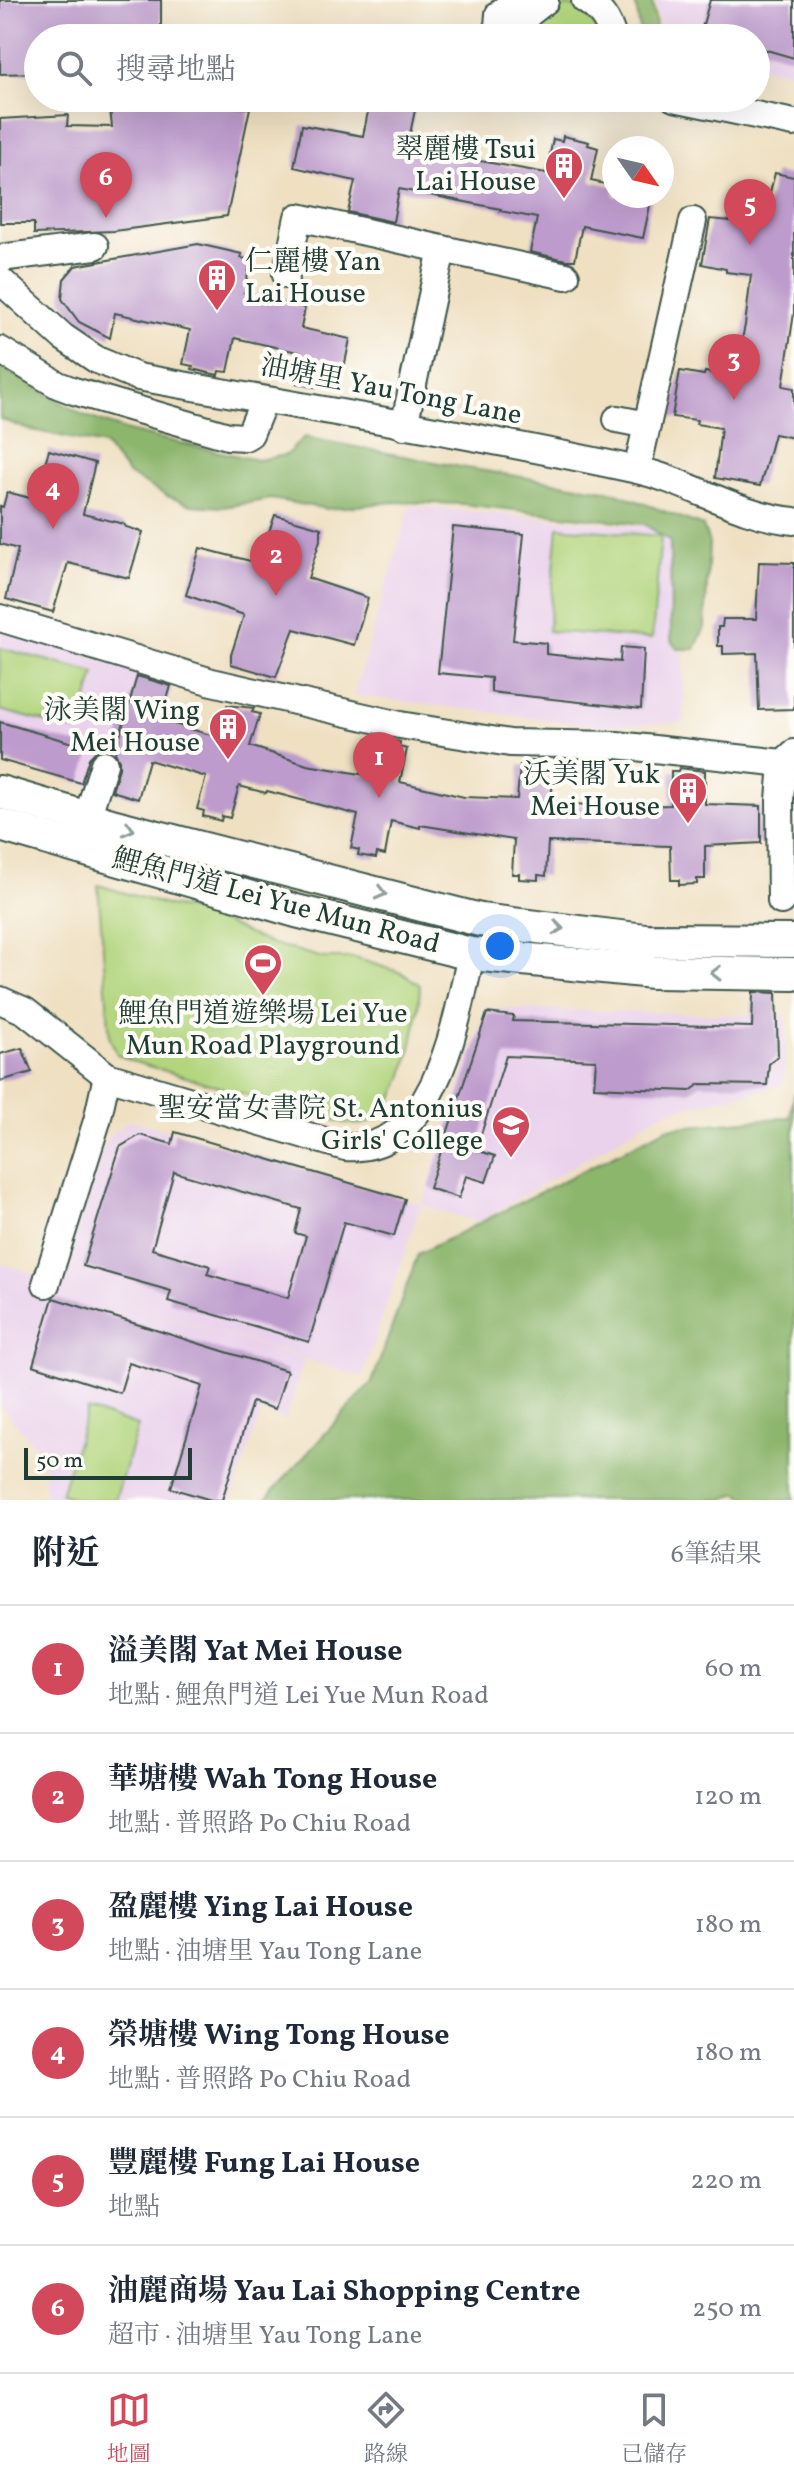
<!DOCTYPE html>
<html lang="zh-TW">
<meta charset="utf-8">
<style>
body{margin:0;font-family:Vollkorn,"Noto Serif TC",serif;background:#f6f6f7;color:#1f2937}
.compass{position:absolute;left:602px;top:136px;width:72px;height:72px;border-radius:50%;background:#fff;box-shadow:0 8px 32px #0002;rotate:124deg}
.scale{position:absolute;left:24px;bottom:20px;width:168px;box-sizing:border-box;padding-left:8px;border:4px solid #1f3d34;border-top:0;font-size:22px;line-height:28px;white-space:nowrap;color:#1f3d34;-webkit-text-stroke:6px #fdfcf7;paint-order:stroke}
.you{position:absolute;left:500px;top:946px;width:28px;height:28px;margin:-20px;border:6px solid #fff;border-radius:50%;background:#1a73e8;box-shadow:0 0 0 12px #1a73e833}
.badge{display:grid;place-items:center;width:52px;height:52px;border-radius:50%;background:#d1495b;color:#fff;font-size:26px;font-weight:700}
.pin{position:absolute;translate:-50% -66px;filter:drop-shadow(0 2px 4px #0008)}
.pin::after{content:'';position:absolute;top:42px;width:28px;height:24px;background:inherit;clip-path:polygon(0 0,100% 0,50% 100%)}
.list{margin:0;padding:0;list-style:none}
h2{display:flex;justify-content:space-between;align-items:center;height:104px;margin:0;padding:0 32px;font-size:34px}
h2 small{font-size:26px;font-weight:400;color:#747a83}
.list li{display:grid;grid-template-columns:52px 1fr auto;gap:24px;align-items:center;box-sizing:border-box;height:128px;padding:0 32px;border-top:2px solid #e0e1e3}
.list b{display:block;font-size:30px;white-space:nowrap}
.list p{margin:0;font-size:26px;white-space:nowrap;color:#747a83}
.list em{font-size:26px;font-style:normal;color:#747a83}
.icon{flex:none;width:44px;height:44px;fill:none;stroke:currentColor;stroke-width:2;stroke-linecap:round;stroke-linejoin:round}
.map{position:relative;flex:none;width:794px;height:1500px;overflow:hidden}
.search{position:absolute;background:#fff;box-shadow:0 8px 32px #0002;left:24px;right:24px;top:24px;height:88px;display:flex;align-items:center;gap:20px;box-sizing:border-box;padding:0 28px;border-radius:44px;color:#747a83;font-size:30px}
.sheet{height:872px;background:#fff}
nav{display:flex;justify-content:space-around;align-items:center;box-sizing:border-box;height:112px;border-top:2px solid #e0e1e3;background:#fff;font-size:22px;color:#747a83}
nav a{display:grid;justify-items:center;gap:4px}
nav .on{color:#d1495b}
.map>svg:first-child{display:block}
.built{fill:#ead1ec}
.green{fill:#b2d57e;stroke:#688959;stroke-width:2}
.forest{fill:#8db66d;stroke:#567a50;stroke-width:2}
.building{fill:#bd9bcc;fill-rule:evenodd}
.lines{fill:none;stroke-linecap:round;stroke-linejoin:round}
.minor-casing{stroke:#3e5549;stroke-width:30}
.major-casing{stroke:#3e5549;stroke-width:36}
.minor{stroke:#fff;stroke-width:26}
.major{stroke:#fff;stroke-width:32}
.oneway{stroke:#8f9e9a}
.labels{text-anchor:middle;dominant-baseline:central;stroke-width:8;stroke-linejoin:round;paint-order:stroke}
.poi-label{font-size:28px;fill:#1f3d34;stroke:#fdfcf7;text-anchor:end}
.street-label{font-size:28px;fill:#1f3d34;stroke:#fdfcf7}
</style>
<div class="map">
<svg width="794" height="1500" viewBox="0 0 794 1500">
<rect width="100%" height="100%" fill="#fdfcf7"/>
<filter id="ink" filterUnits="userSpaceOnUse"><feTurbulence type="fractalNoise" baseFrequency=".0125" numOctaves="2"/><feDisplacementMap in="SourceGraphic" scale="16" xChannelSelector="R" yChannelSelector="G"/><feConvolveMatrix kernelMatrix="1 2 1 2 8 2 1 2 1" color-interpolation-filters="sRGB"/></filter>
<filter id="wash" filterUnits="userSpaceOnUse"><feTurbulence type="fractalNoise" baseFrequency=".006" numOctaves="4" result="noise"/><feDisplacementMap in="SourceGraphic" scale="32" xChannelSelector="R" yChannelSelector="G"/><feGaussianBlur stdDeviation="1.8" result="paint"/><feColorMatrix in="noise" values="0 0 0 0 0 0 0 0 0 0 0 0 0 0 0 0 0 1.4 0 .05"/><feComposite in="paint" operator="in"/></filter>
<g filter="url(#wash)">
<rect width="100%" height="100%" fill="#efe0c2"/>
<g class="built">
<polygon points="655,0 794,0 794,74 756,65 756,38 662,38"/>
<polygon points="410,506 683,530 684,723 588,725 354,695"/>
<polygon points="0,628 174,682 138,799 0,761"/>
<polygon points="486,1008 787,1016 783,1085 664,1112 478,1222 422,1205"/>
<polygon points="130,1120 421,1204 362,1377 60,1282 107,1137"/>
<polygon points="0,1263 304,1360 286,1420 261,1412 232,1500 54,1500 44,1496 44,1457 0,1405"/>
</g>
<g class="green">
<path d="M569,6c16,5 26,16 31,32h-73l19,-27z"/>
<polygon points="558,527 661,536 652,639 548,631"/>
<polygon points="0,648 95,673 79,731 0,710"/>
<path d="M98,885l71,21 29,5 68,31 57,16h32l47,15 18,12c-1,34 -16,131 -57,139 -6,2 -14,-1 -19,-1l-213,-62 -14,-7 -7,-15z"/>
<polygon points="87,1410 138,1426 115,1500 79,1500 61,1494"/>
</g>
<g class="forest">
<polygon points="635,0 652,0 658,38 641,38"/>
<polygon points="0,367 83,415 128,431 184,444 257,460 286,455 304,437 466,468 611,491 703,526 709,543 705,627 695,649 678,649 671,640 670,541 644,524 462,504 394,502 327,509 271,499 223,507 191,505 167,496 128,474 104,445 27,429 0,419"/>
<polygon points="794,1093 794,1500 749,1500 738,1493 723,1500 265,1500 372,1382 418,1254 667,1128 790,1117"/>
</g>
<g id="blocks">
<g class="building">
<polygon points="0,0 161,0 161,38 38,38 38,73 0,74"/>
<polygon points="710,0 794,0 794,58 756,47 756,38 726,38 701,31"/>
<polygon points="232,98 233,107 250,108 227,216 114,231 34,234 34,223 0,223 0,119 68,115 67,126 112,127 109,99"/>
<polygon points="380,99 407,104 406,108 415,110 408,144 469,159 546,173 553,139 562,141 563,136 589,142 588,145 598,148 591,181 614,186 614,196 652,196 643,238 582,226 575,260 566,260 530,252 537,218 500,211 501,209 399,189 393,222 348,212 355,181 294,167 302,125 363,136 370,102 379,104"/>
<polygon points="775,173 794,177 794,313 783,386 794,388 794,438 774,434 760,486 715,478 721,428 696,424 697,420 672,417 680,371 704,375 705,372 733,377 737,348 740,349 745,325 751,275 726,272 726,269 702,264 710,219 762,224"/>
<polygon points="198,244 242,254 241,258 251,260 244,293 305,308 301,328 350,339 344,368 315,387 296,383 302,353 235,338 228,372 219,371 218,375 192,369 193,366 183,364 190,330 115,313 110,338 79,322 62,299 64,279 75,266"/>
<polygon points="49,450 95,463 83,514 124,524 126,527 143,532 129,578 68,563 53,612 6,599 18,549 0,544 0,506 3,507 7,492 34,499"/>
<polygon points="275,515 321,528 321,537 308,578 368,598 354,645 294,629 276,677 231,664 231,655 244,615 186,595 200,548 258,563"/>
<polygon points="453,527 524,534 513,640 546,643 546,654 620,662 621,647 644,649 641,709 491,692 491,678 438,673"/>
<polygon points="759,562 794,563 794,709 759,710 757,653 723,654 723,646 718,646 718,627 722,627 723,619 756,619"/>
<polygon points="137,676 171,686 161,720 217,737 227,705 254,708 252,712 260,714 250,746 307,765 367,775 374,742 381,744 382,738 400,742 399,747 407,749 400,782 464,797 517,799 520,765 528,766 528,761 547,762 547,767 554,768 551,801 603,807 671,805 671,771 678,771 679,768 705,771 705,804 761,806 761,843 705,846 705,879 697,879 697,884 679,885 679,880 671,880 670,846 548,842 546,876 538,875 538,880 519,879 519,874 512,874 514,840 420,825 420,828 391,821 385,855 377,853 376,858 358,855 359,850 351,848 358,815 267,791 266,793 239,786 230,818 222,816 221,821 203,816 204,811 197,809 206,777 149,760 138,799 112,791 119,768 119,760 115,753"/>
<polygon points="0,722 97,750 89,758 81,783 0,760"/>
<polygon points="753,992 776,993 778,1056 769,1064 767,1085 700,1084 690,1091 594,1087 596,1060 506,1056 476,1150 495,1156 486,1182 466,1176 459,1198 429,1188 487,1013 514,1016 513,1021 752,1027"/>
<polygon points="22,1048 32,1072 0,1081 0,1054"/>
<path d="M175,1132l230,67 -11,37 -50,-14 -35,120 -141,-41 3,-10 -88,-25 37,-119 20,-12 32,9zM174,1172l127,37 -6,24 11,3 -18,62 -81,-24 3,-8 -58,-17z"/>
<polygon points="53,1298 287,1371 275,1409 252,1402 222,1500 211,1500 171,1488 202,1386 129,1363 120,1393 33,1365"/>
</g>
</g>
</g>
<g filter="url(#ink)">
<use href="#blocks" fill-opacity="0" stroke="#3e5549" stroke-width="2"/>
<g class="lines">
<defs>
<g id="minor">
<path d="M585,0c16,10 23,20 28,38"/>
<polyline points="497,38 499,14 505,9 542,0"/>
<polyline points="517,38 527,15 545,1"/>
<polyline points="674,98 794,123"/>
<polyline points="0,258 95,246"/>
<polyline points="286,275 298,217 442,249"/>
<path d="M0,280l63,57 34,23 41,17c165,30 332,57 495,92 57,12 102,46 161,52"/>
<polyline points="0,350 58,385 74,391 228,436 245,437 250,434 264,400"/>
<polyline points="617,419 647,425"/>
<polyline points="404,426 442,249 566,276"/>
<polyline points="637,470 693,221"/>
<polyline points="0,618 212,682 400,725 510,743 617,745 783,763"/>
<polyline points="87,818 104,764"/>
<polyline points="781,901 780,800 783,763 794,753"/>
<path d="M0,1000l25,11 82,65 238,71c90,8 112,-127 126,-193"/>
<polyline points="46,1284 97,1121 107,1076"/>
</g>
<g id="major">
<polyline points="0,792 115,826 480,920 645,940 794,941"/>
<polyline points="0,825 296,911 471,954 653,972 794,974"/>
</g>
</defs>
<use href="#minor" class="minor-casing"/>
<use href="#major" class="major-casing"/>
<use href="#minor" class="minor"/>
<use href="#major" class="major"/>
</g>
<defs><path id="oneway-chevron" d="M-2-3.5L2.5 0L-2 3.5" fill="none" stroke-width="1.6" stroke-linecap="round" stroke-linejoin="round" transform="scale(2)"/></defs>
<g class="oneway">
<use href="#oneway-chevron" transform="translate(129 829) rotate(14)"/>
<use href="#oneway-chevron" transform="translate(381 893) rotate(14)"/>
<use href="#oneway-chevron" transform="translate(558 928) rotate(7)"/>
<use href="#oneway-chevron" transform="translate(716 973) rotate(-179)"/>
</g>
</g>
<defs>
<symbol id="building-pin" viewBox="-11 -11 22 30"><path d="M0 17L-7.5 6A9.5 9.5 0 1 1 7.5 6Z" fill="#d1495b" stroke="#fdfcf7"/><path d="M-4-6H4V6H1V3H-1V6H-4ZM-2.5-4.3h1.7v1.8h-1.7ZM.8-4.3h1.7v1.8H.8ZM-2.5-1h1.7V.8h-1.7ZM.8-1h1.7V.8H.8Z" fill="#fff"/></symbol>
<symbol id="stadium-pin" viewBox="-11 -11 22 30"><path d="M0 17L-7.5 6A9.5 9.5 0 1 1 7.5 6Z" fill="#d1495b" stroke="#fdfcf7"/><path d="M0-5a6.5 5 0 1 0 0 10a6.5 5 0 1 0 0-10ZM-3.5-1.8h7v3.6h-7Z" fill="#fff"/></symbol>
<symbol id="school-pin" viewBox="-11 -11 22 30"><path d="M0 17L-7.5 6A9.5 9.5 0 1 1 7.5 6Z" fill="#d1495b" stroke="#fdfcf7"/><path d="M0-5L7-2L0 1L-7-2ZM-4 1L0 2.5L4 1V4Q0 6-4 4Z" fill="#fff"/></symbol>
</defs>
<g fill-rule="evenodd">
<use href="#building-pin" x="542" y="144" width="44" height="60"/>
<use href="#building-pin" x="195" y="256" width="44" height="60"/>
<use href="#building-pin" x="206" y="705" width="44" height="60"/>
<use href="#building-pin" x="666" y="769" width="44" height="60"/>
<use href="#stadium-pin" x="241" y="941" width="44" height="60"/>
<use href="#school-pin" x="489" y="1103" width="44" height="60"/>
</g>
<g class="labels">
<g class="poi-label">
<text x="536" y="150">翠麗樓 Tsui<tspan x="536" dy="32">Lai House</tspan></text>
<text x="245" y="262" text-anchor="start">仁麗樓 Yan<tspan x="245" dy="32">Lai House</tspan></text>
<text x="200" y="711">泳美閣 Wing<tspan x="200" dy="32">Mei House</tspan></text>
<text x="660" y="775">沃美閣 Yuk<tspan x="660" dy="32">Mei House</tspan></text>
<text x="263" y="1014" text-anchor="middle">鯉魚門道遊樂場 Lei Yue<tspan x="263" dy="32">Mun Road Playground</tspan></text>
<text x="483" y="1109">聖安當女書院 St. Antonius<tspan x="483" dy="32">Girls' College</tspan></text>
</g>
<g class="street-label">
<text transform="translate(391 391) rotate(11)">油塘里 Yau Tong Lane</text>
<text transform="translate(276 902) rotate(15)">鯉魚門道 Lei Yue Mun Road</text>
</g>
</g>
</svg>
<svg class="compass" viewBox="-18 -18 36 36"><path d="M0-13l5 13h-10z" fill="#e53935"/><path d="M0 13l5-13h-10z" fill="#747a83"/></svg>
<div class="scale">50 m</div>
<div class="you"></div>
<div class="pin badge" style="left:379px;top:798px">1</div>
<div class="pin badge" style="left:276px;top:596px">2</div>
<div class="pin badge" style="left:734px;top:400px">3</div>
<div class="pin badge" style="left:53px;top:529px">4</div>
<div class="pin badge" style="left:750px;top:245px">5</div>
<div class="pin badge" style="left:106px;top:218px">6</div>
<div class="search"><svg class="icon" aria-label="search" viewBox="0 0 24 24"><circle cx="10" cy="10" r="6"/><path d="M15 15l6 6"/></svg>搜尋地點</div>
</div>
<section class="sheet">
<h2>附近<small>6筆結果</small></h2>
<ul class="list">
<li><span class="badge">1</span><div><b>溢美閣 Yat Mei House</b><p>地點 · 鯉魚門道 Lei Yue Mun Road</p></div><em>60 m</em></li>
<li><span class="badge">2</span><div><b>華塘樓 Wah Tong House</b><p>地點 · 普照路 Po Chiu Road</p></div><em>120 m</em></li>
<li><span class="badge">3</span><div><b>盈麗樓 Ying Lai House</b><p>地點 · 油塘里 Yau Tong Lane</p></div><em>180 m</em></li>
<li><span class="badge">4</span><div><b>榮塘樓 Wing Tong House</b><p>地點 · 普照路 Po Chiu Road</p></div><em>180 m</em></li>
<li><span class="badge">5</span><div><b>豐麗樓 Fung Lai House</b><p>地點</p></div><em>220 m</em></li>
<li><span class="badge">6</span><div><b>油麗商場 Yau Lai Shopping Centre</b><p>超市 · 油塘里 Yau Tong Lane</p></div><em>250 m</em></li>
</ul>
</section>
<nav>
<a class="on"><svg class="icon" aria-label="map" viewBox="0 0 24 24"><path d="M3 6l6-2 6 2 6-2v14l-6 2-6-2-6 2zM9 4v14M15 6v14"/></svg>地圖</a>
<a><svg class="icon" aria-label="directions" viewBox="0 0 24 24"><path d="M12 3l9 9-9 9-9-9zM9 14v-3h6M13 9l2 2-2 2"/></svg>路線</a>
<a><svg class="icon" aria-label="saved" viewBox="0 0 24 24"><path d="M7 4h10v16l-5-4-5 4z"/></svg>已儲存</a>
</nav>
